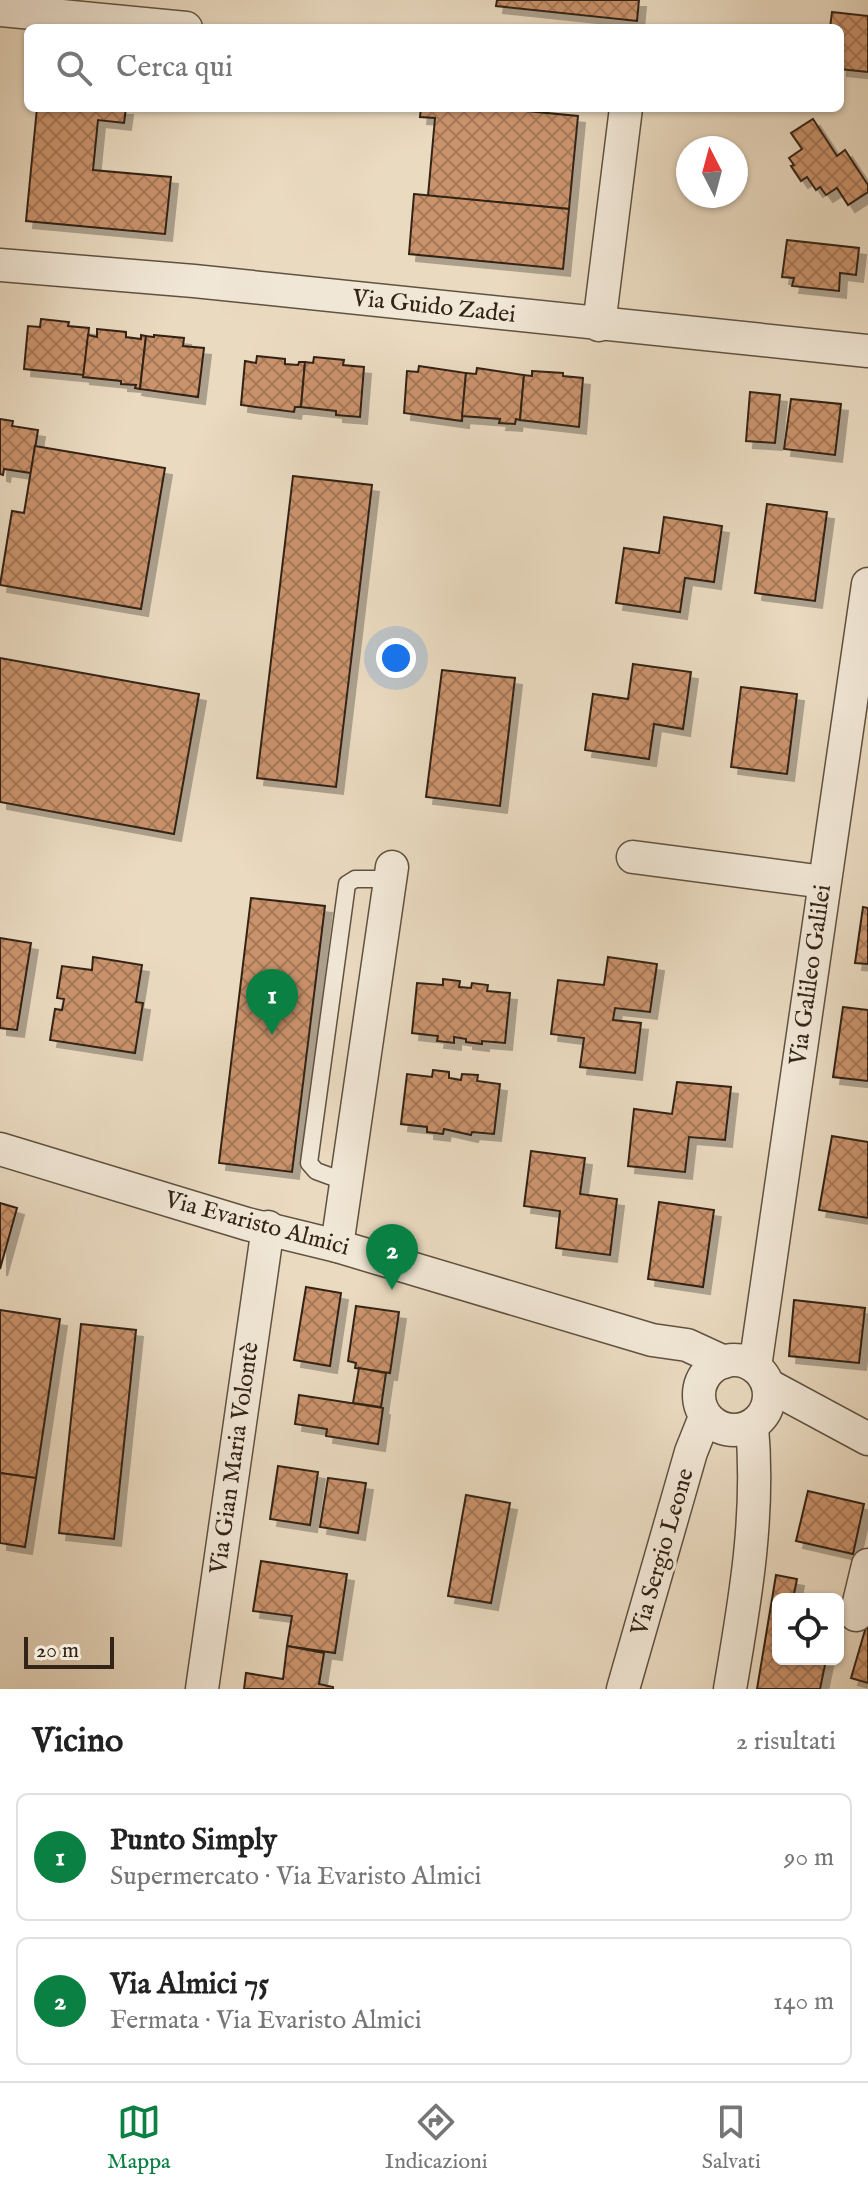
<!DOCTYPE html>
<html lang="it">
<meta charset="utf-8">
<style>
body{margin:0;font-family:"IM FELL English",serif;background:#f6f6f6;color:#222}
.controls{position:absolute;right:24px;bottom:24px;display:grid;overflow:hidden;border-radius:12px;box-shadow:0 2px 6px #0004}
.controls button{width:72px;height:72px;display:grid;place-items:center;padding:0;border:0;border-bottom:2px solid #e0e0e0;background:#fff;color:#222;font:40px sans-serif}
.compass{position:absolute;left:676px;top:136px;width:72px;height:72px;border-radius:50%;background:#fff;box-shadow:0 2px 6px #0004;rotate:354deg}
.scale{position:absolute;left:24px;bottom:20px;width:90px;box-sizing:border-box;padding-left:8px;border:4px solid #322416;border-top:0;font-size:22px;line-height:28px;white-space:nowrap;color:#322416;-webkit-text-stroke:6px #f1e7d6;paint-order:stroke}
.you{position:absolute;left:396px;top:658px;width:28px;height:28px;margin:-20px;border:6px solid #fff;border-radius:50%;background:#1a73e8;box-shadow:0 0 0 12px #1a73e833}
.badge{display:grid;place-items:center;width:52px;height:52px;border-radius:50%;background:#0b8043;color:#fff;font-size:26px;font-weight:700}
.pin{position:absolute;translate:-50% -66px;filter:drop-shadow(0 2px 4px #0008)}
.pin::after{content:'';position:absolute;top:42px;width:28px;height:24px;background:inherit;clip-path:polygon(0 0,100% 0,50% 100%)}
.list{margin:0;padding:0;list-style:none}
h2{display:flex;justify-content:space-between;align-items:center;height:104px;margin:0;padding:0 32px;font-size:34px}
h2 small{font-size:26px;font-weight:400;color:#767676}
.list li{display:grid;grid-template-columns:52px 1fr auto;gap:24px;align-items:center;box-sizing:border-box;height:128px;margin:0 16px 16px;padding:0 16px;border:2px solid #e0e0e0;border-radius:12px}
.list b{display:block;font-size:30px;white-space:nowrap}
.list p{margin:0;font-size:26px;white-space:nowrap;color:#767676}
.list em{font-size:26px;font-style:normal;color:#767676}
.icon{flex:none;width:44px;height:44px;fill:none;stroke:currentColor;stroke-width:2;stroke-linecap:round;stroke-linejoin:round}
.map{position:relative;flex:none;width:868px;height:1689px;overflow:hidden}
.search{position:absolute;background:#fff;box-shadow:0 2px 6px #0004;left:24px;right:24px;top:24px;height:88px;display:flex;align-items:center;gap:20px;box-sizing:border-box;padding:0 28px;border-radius:12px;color:#767676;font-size:30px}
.sheet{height:392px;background:#fff}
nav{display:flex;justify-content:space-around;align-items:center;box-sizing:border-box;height:112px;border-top:2px solid #e0e0e0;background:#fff;font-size:22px;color:#767676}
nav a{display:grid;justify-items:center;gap:4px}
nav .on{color:#0b8043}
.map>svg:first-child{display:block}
.building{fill:url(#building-cross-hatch);stroke:#322416;stroke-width:2;filter:url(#shadow)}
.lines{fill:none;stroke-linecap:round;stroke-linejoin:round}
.lane-casing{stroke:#605240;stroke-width:19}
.street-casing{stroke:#605240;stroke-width:35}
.lane{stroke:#f1e7d6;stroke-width:16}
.street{stroke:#f1e7d6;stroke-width:32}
.labels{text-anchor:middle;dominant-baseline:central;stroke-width:7;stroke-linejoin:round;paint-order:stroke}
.street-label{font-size:24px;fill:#322416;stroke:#f1e7d6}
</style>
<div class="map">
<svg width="868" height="1689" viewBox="0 0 868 1689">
<defs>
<pattern id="building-cross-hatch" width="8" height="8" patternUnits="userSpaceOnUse" patternTransform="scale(2)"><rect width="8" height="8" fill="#cb936c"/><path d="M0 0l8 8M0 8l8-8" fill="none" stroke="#a57858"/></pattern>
<filter id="shadow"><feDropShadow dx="7" dy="7" stdDeviation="0" flood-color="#0004"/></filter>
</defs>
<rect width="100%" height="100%" fill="#eadac0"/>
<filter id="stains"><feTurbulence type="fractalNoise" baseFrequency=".0025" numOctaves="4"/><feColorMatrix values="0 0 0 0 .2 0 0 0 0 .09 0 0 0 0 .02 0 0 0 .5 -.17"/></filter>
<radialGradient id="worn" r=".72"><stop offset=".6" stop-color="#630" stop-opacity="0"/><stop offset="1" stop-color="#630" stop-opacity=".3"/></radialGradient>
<g class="building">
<polygon points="497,0 639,0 637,21 496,6"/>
<polygon points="832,12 868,16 868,72 840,69 840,28 830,28"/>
<polygon points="37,108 126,108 124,123 98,120 93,170 171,177 165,234 26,221"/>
<polygon points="421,108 494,108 578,116 569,209 428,196 435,118 420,117"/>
<polygon points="813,119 837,156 845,150 868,185 868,192 848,205 837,188 826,195 820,187 816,190 807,177 801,181 791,166 794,165 789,158 802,149 791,133"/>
<polygon points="414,194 569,209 563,269 409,254"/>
<polygon points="787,240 859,248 856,275 840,273 839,291 792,286 794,278 782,277"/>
<polygon points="41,319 69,322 68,326 89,328 84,375 24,369 28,326 40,327"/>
<polygon points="97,329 126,332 126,337 141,339 141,335 146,336 140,389 135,388 136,385 121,384 121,381 83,377 88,335 97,337"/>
<polygon points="154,335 184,338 183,346 204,348 198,397 140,389 146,336 154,337"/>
<polygon points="257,356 285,359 285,364 298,365 299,362 305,362 301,407 295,407 294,412 241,405 245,361 256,363"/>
<polygon points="314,357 344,360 343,365 364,367 360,417 336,415 336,411 301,407 305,362 313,363"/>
<polygon points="419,366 466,373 462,421 404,413 407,371 418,372"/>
<polygon points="477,368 524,375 520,420 516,419 515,424 499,423 500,419 462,416 466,373 476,374"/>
<polygon points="532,371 563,373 563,376 583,378 579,427 520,420 524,375 532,376"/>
<polygon points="750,392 780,395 775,443 746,441"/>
<polygon points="791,399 841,404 835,455 784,449"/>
<polygon points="0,419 13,421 12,426 38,430 31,473 4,469 3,475 0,474"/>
<polygon points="35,446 165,468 141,609 0,585 12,511 24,513"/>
<polygon points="293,476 372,485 336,787 257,778"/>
<polygon points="767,504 827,512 815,601 755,593"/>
<polygon points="664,517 722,526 714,582 685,578 680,612 616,603 624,548 659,553"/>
<polygon points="0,658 199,694 174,834 0,802"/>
<polygon points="633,664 691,672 683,729 654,724 649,759 585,750 593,694 628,699"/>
<polygon points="442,670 515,678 500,806 426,797"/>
<polygon points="741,687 797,694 787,774 731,767"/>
<polygon points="251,898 325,906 292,1172 219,1163"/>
<polygon points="863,907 868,908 868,964 855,963"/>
<polygon points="0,938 31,943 17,1030 0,1028"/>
<polygon points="93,957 142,965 136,1002 143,1003 135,1053 50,1040 55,1009 62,1010 64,999 57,998 62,966 92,970"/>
<polygon points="608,957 657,964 650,1012 615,1008 613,1020 641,1023 635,1073 580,1067 584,1038 551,1034 558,980 604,985"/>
<polygon points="443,979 460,981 459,987 471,988 472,983 488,985 487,991 510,993 505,1043 482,1041 482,1044 466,1042 466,1039 454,1037 454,1043 437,1041 438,1036 412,1033 417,983 443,985"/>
<polygon points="843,1007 868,1010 868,1081 833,1077"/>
<polygon points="433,1070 449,1072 449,1078 461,1080 462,1074 478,1075 477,1081 500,1084 494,1134 472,1132 471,1135 444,1129 443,1134 427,1132 427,1127 401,1124 407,1074 432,1077"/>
<polygon points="677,1082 731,1087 725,1140 689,1137 685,1172 628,1166 634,1109 672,1114"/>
<polygon points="832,1136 868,1142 868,1218 819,1210"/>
<polygon points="531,1151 585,1158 580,1194 617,1199 610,1255 556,1248 560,1211 524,1206"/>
<polygon points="659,1202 714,1210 703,1287 648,1279"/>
<polygon points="0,1203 17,1208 0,1269"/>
<polygon points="306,1287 341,1293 330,1366 294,1360"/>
<polygon points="794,1300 865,1308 859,1363 789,1356"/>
<polygon points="356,1306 399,1312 390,1373 355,1368 356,1363 348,1361"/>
<polygon points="0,1310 60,1319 36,1478 0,1473"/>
<polygon points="81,1324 136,1330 114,1539 59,1533"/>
<polygon points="359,1368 386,1373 381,1407 353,1403"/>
<polygon points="299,1395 383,1408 378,1444 326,1436 327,1429 295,1424"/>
<polygon points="278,1466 318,1472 310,1525 270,1519"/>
<polygon points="0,1473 36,1478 25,1547 0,1543"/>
<polygon points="328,1478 366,1483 358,1533 320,1527"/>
<polygon points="808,1491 864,1504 853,1554 796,1541"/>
<polygon points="466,1495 510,1503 491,1603 448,1596"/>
<polygon points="261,1561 347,1574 335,1653 287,1646 292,1616 253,1611"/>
<polygon points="776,1575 797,1579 793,1599 778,1599 778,1659 826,1660 820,1689 757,1689"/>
<polygon points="868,1620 868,1683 851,1678"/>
<polygon points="287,1646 324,1653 319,1684 333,1687 333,1689 244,1689 246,1673 283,1679"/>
</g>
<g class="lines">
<defs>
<polyline id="lane" points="346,1182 316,1171 309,1163 347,884 355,879 390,879"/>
<g id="street">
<polyline points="0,10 186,28"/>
<polyline points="0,265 194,281 868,351"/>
<polyline points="599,325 626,108"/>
<polyline points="633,857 824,882"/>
<polyline points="0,1149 247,1224 337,1246 652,1340 687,1345 724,1362"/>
<polyline points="337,1246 392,867"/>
<circle cx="734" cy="1395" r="35"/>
<polyline points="755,1367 868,584"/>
<polyline points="768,1385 868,1439"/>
<polyline points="856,1615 868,1565"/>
<polyline points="202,1689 268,1227"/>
<polyline points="623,1689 691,1452 705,1417"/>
<path d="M730,1689c15,-88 30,-173 22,-263"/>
</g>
</defs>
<use href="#lane" class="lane-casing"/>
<use href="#street" class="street-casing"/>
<use href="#lane" class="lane"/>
<use href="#street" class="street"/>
</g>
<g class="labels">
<g class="street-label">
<text transform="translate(434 307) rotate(6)">Via Guido Zadei</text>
<text transform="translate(811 975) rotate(-82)">Via Galileo Galilei</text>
<text transform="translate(257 1224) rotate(15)">Via Evaristo Almici</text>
<text transform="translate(235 1458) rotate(-82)">Via Gian Maria Volontè</text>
<text transform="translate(663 1552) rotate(-74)">Via Sergio Leone</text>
</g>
</g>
<rect width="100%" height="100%" filter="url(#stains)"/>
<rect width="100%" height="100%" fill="url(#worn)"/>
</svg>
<div class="controls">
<button><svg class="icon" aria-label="locate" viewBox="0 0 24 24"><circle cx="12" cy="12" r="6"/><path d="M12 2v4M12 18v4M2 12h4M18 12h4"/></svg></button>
</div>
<svg class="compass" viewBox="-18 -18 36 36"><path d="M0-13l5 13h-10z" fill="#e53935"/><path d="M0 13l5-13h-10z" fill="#767676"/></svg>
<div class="scale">20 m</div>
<div class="you"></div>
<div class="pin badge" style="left:272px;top:1035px">1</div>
<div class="pin badge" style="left:392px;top:1290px">2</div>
<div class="search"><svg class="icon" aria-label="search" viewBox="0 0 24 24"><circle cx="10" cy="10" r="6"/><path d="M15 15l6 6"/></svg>Cerca qui</div>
</div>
<section class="sheet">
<h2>Vicino<small>2 risultati</small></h2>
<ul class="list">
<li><span class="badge">1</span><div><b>Punto Simply</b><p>Supermercato · Via Evaristo Almici</p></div><em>90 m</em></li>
<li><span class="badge">2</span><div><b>Via Almici 75</b><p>Fermata · Via Evaristo Almici</p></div><em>140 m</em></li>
</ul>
</section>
<nav>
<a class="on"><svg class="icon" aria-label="map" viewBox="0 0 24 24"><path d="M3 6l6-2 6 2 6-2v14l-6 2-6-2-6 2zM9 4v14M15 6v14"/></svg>Mappa</a>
<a><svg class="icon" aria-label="directions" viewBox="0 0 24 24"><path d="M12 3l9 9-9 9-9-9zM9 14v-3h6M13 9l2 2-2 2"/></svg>Indicazioni</a>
<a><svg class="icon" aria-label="saved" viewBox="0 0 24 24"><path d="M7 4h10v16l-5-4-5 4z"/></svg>Salvati</a>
</nav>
